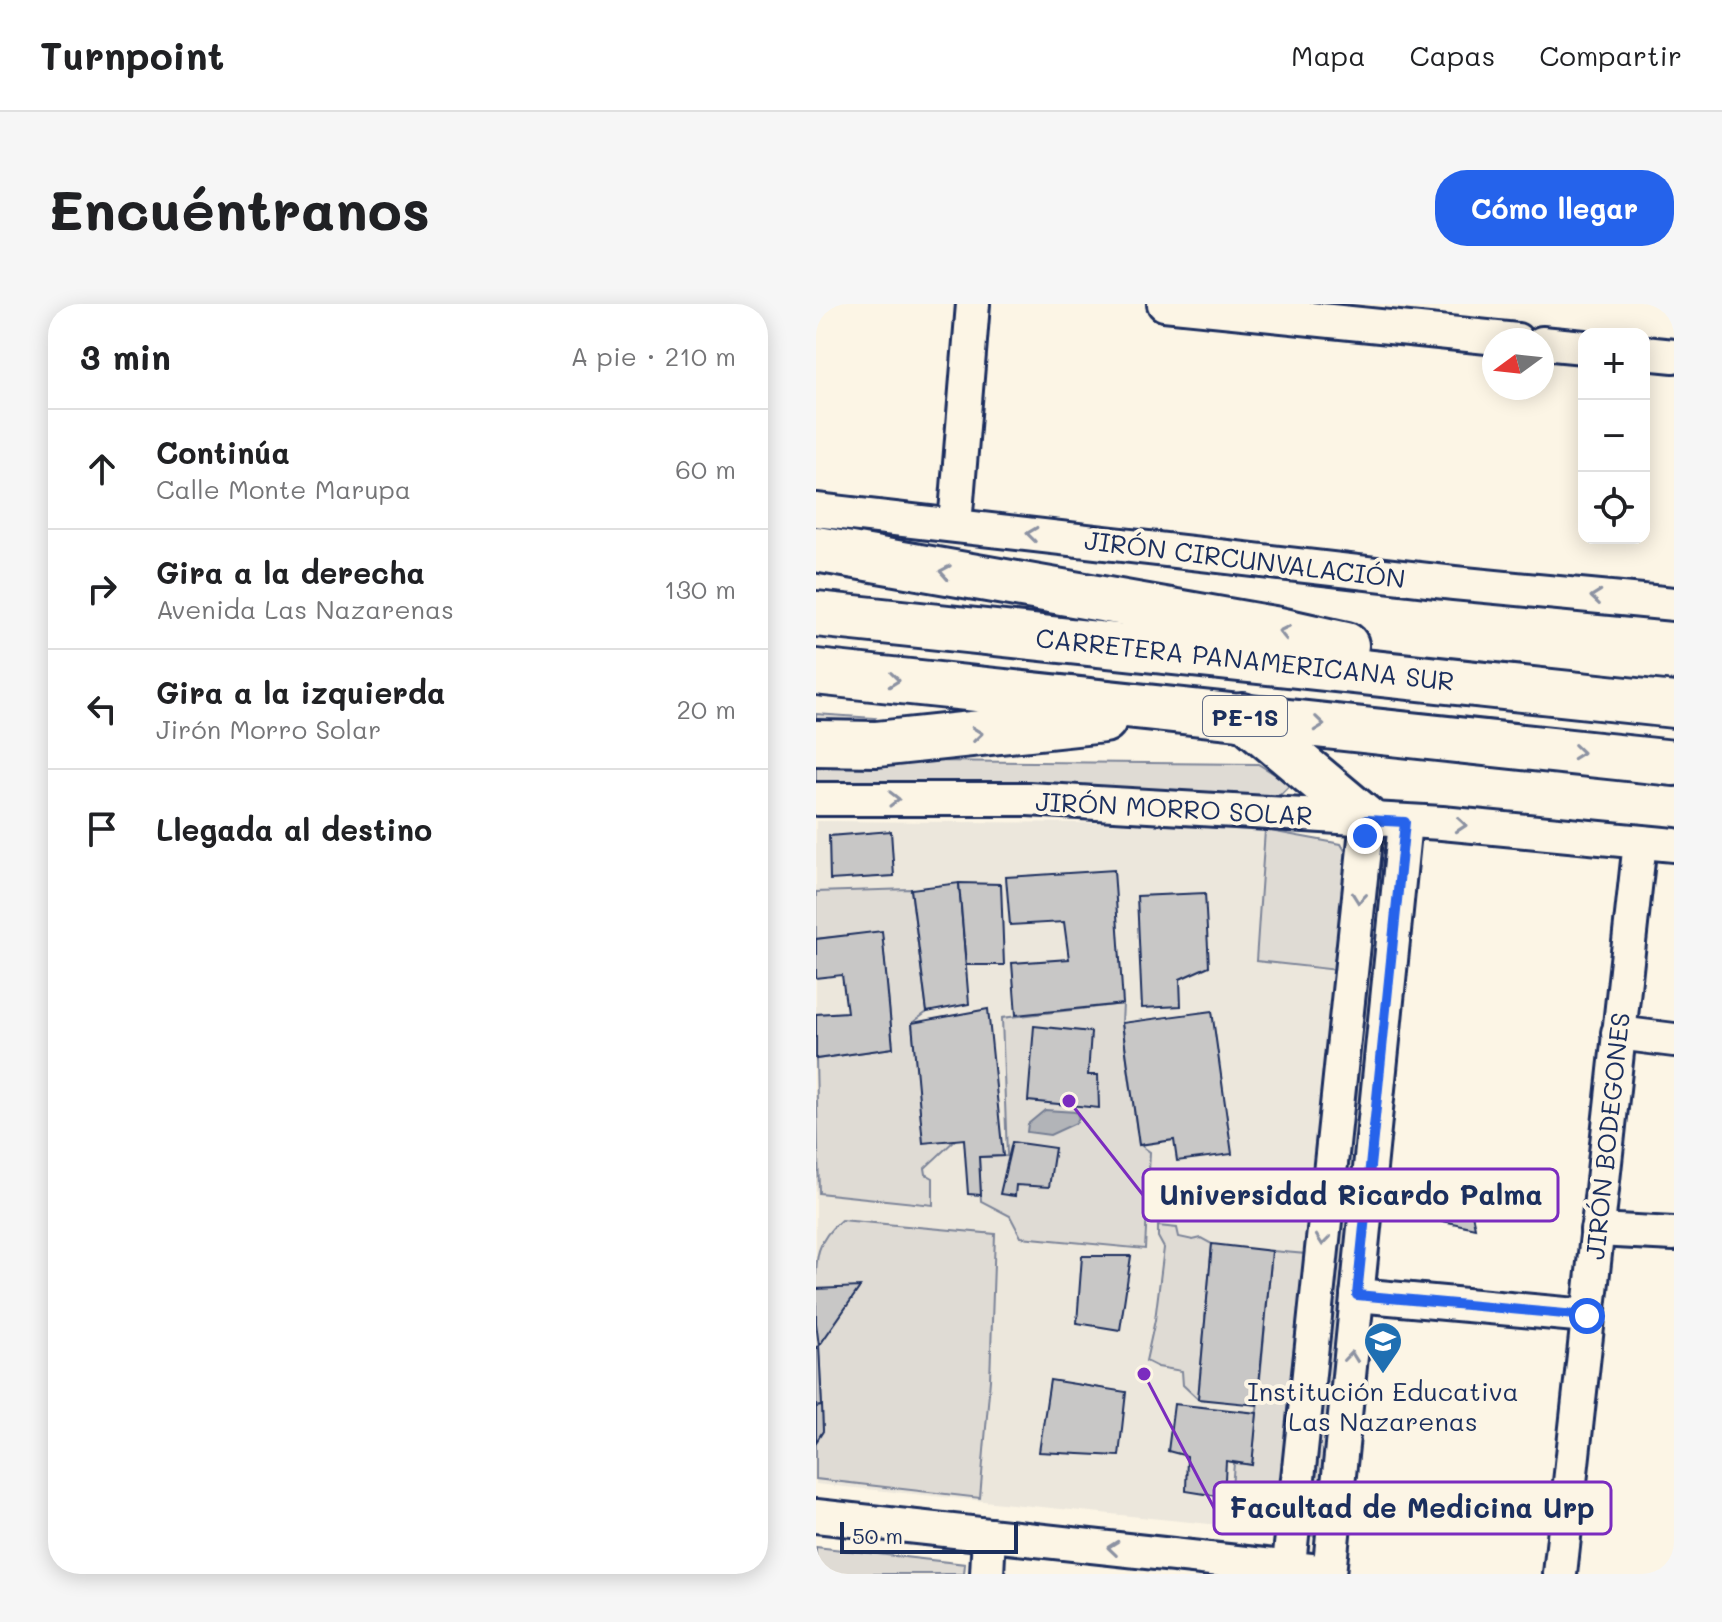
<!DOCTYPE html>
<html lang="es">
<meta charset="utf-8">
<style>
body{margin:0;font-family:Mali,sans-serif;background:#f6f6f6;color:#202124}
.controls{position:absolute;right:24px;top:24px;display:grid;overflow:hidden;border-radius:16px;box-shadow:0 4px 20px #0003}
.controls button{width:72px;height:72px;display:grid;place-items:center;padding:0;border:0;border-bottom:2px solid #e0e0e0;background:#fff;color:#202124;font:40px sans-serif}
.compass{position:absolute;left:666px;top:24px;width:72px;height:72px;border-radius:50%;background:#fff;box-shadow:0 4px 20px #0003;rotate:255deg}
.scale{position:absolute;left:24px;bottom:20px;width:178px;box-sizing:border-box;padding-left:8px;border:4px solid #1b2f5e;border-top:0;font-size:22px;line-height:28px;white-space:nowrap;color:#1b2f5e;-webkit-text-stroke:6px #fcf5e5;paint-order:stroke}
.stop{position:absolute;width:24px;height:24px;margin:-18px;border:6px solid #2563eb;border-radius:50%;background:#fff}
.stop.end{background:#2563eb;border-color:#fff;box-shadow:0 2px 8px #0008}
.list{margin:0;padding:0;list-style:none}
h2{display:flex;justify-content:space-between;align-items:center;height:104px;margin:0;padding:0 32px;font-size:34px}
h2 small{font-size:26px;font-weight:400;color:#757577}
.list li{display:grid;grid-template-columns:52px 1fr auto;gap:24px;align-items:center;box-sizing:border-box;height:120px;padding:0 32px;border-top:2px solid #e0e0e0}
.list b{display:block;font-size:30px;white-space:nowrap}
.list p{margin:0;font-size:26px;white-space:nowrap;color:#757577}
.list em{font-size:26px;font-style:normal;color:#757577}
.icon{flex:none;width:44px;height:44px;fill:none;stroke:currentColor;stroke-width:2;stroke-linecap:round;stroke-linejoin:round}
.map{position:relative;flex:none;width:858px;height:1270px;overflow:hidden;border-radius:32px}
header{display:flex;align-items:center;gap:48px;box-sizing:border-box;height:112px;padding:0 40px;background:#fff;border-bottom:2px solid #e0e0e0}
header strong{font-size:38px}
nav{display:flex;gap:44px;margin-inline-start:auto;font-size:28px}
.intro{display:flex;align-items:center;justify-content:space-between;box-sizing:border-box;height:192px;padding:0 48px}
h1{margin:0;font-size:56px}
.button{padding:20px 36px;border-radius:32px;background:#2563eb;color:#fff;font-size:28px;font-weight:700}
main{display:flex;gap:48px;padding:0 48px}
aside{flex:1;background:#fff;border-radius:32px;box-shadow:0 4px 20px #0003}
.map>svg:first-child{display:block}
.built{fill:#ece7dc}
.green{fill:#dfdbd4;stroke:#7d8599;stroke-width:2}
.water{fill:#b2b4b8;stroke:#767f94;stroke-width:2}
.building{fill:#c8c7c6;stroke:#1b2f5e;stroke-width:2}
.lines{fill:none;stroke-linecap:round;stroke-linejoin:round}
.minor-casing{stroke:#1b2f5e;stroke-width:38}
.highway-casing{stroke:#1b2f5e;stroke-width:50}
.minor{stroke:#fcf5e5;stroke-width:32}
.highway{stroke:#fcf5e5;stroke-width:44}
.oneway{stroke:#8c92a2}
.route{stroke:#2563eb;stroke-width:10}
.labels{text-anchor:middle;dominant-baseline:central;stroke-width:8;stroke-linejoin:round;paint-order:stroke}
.shield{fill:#fcf5e5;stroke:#5e6a86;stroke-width:2}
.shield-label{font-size:24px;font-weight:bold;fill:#1b2f5e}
.street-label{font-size:26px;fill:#1b2f5e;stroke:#fcf5e5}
.poi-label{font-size:26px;fill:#1b2f5e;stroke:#fcf5e5}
.leader{fill:none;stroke:#7b2cbf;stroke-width:3}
.callout-dot{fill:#7b2cbf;stroke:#fcf5e5;stroke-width:3}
.callout{fill:#fcf5e5;stroke:#7b2cbf;stroke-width:3}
.callout-label{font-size:28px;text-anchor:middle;font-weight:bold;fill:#1b2f5e}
</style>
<header>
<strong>Turnpoint</strong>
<nav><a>Mapa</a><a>Capas</a><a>Compartir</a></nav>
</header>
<div class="intro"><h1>Encuéntranos</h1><a class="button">Cómo llegar</a></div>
<main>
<aside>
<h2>3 min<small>A pie · 210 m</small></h2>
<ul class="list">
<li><svg class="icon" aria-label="ahead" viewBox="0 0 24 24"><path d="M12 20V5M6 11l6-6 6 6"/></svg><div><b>Continúa</b><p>Calle Monte Marupa</p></div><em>60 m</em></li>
<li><svg class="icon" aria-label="right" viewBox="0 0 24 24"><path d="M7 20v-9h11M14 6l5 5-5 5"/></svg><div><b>Gira a la derecha</b><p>Avenida Las Nazarenas</p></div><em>130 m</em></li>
<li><svg class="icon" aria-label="left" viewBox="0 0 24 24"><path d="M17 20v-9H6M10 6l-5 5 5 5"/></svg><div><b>Gira a la izquierda</b><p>Jirón Morro Solar</p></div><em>20 m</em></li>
<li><svg class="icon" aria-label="arrive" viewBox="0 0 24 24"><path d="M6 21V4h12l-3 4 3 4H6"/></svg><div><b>Llegada al destino</b></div></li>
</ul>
</aside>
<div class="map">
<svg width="858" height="1270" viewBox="0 0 858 1270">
<rect width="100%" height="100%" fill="#fcf5e5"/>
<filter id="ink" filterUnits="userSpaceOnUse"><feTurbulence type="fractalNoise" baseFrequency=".0125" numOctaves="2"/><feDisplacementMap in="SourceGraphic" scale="16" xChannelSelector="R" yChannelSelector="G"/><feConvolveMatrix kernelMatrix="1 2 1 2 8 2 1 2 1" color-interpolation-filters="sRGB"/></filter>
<g filter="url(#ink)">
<polygon class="built" points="0,517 282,519 449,526 525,540 533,553 463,1227 0,1180"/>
<g class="green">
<polygon points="0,410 59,414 47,424 0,423"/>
<polygon points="0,456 442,460 475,480 461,494 0,483"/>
<polygon points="449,526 525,540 533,553 521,666 440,657"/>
<polygon points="559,537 574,539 502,1232 486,1231"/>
<polygon points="95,585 111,708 96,719 108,838 139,836 109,864 110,870 117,874 117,901 3,889 0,755 77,744 66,628 0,635 0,588"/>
<polygon points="307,700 306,719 323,840 334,848 329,945 205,933 194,912 165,897 163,853 191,852 186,714"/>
<path d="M25,916l154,14 -5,146 -10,118 -164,-19v-37l7,-11 -4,-85 40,-58 -43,2c0,-34 0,-49 25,-70z"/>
<polygon points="342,922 361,924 363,933 377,936 385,934 396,940 382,1095 367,1081 366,1067 342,1063 330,1057 339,1016 348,944 342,933"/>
<polygon points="456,947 490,950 463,1227 436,1224 440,1186 416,1184 418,1159 436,1160"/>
<polygon points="0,1243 149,1260 148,1270 0,1270"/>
</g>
<polygon class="water" points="229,806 260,808 263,814 260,819 234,831 211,828 212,820"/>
<g class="building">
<polygon points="75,527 78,572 14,576 13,532"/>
<polygon points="298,566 307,700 200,711 196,659 253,655 248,618 194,621 190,573"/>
<polygon points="143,579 153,700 111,708 95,585"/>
<polygon points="143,579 185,580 188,661 150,661"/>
<polygon points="389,589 393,662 364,675 365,702 326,704 321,592"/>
<polygon points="66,627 77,744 0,755 0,710 31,708 26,671 0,674 0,635"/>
<polygon points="172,705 187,852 163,853 165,891 152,890 148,835 107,839 96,719"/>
<polygon points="396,707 416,850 361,857 358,836 323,841 306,719"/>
<polygon points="218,722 275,728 272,771 282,771 283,804 212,797"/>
<polygon points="196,838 239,844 233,883 200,881 199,892 184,890"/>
<polygon points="618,892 654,900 659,924 622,916"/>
<polygon points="396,940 456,947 441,1101 382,1095"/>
<polygon points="266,952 315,952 304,1026 261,1019"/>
<polygon points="44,983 3,1042 0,1019 0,985"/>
<polygon points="3,1042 6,1102 0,1103 0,1043"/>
<polygon points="234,1076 310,1088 303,1152 223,1148"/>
<polygon points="358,1100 441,1109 436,1161 410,1157 408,1193 370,1187 371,1152 352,1147"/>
<polygon points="6,1102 7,1127 0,1138 0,1103"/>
</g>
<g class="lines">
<defs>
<g id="minor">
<polyline points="348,0 701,36"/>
<polyline points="726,39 768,43"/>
<polyline points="828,49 858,52"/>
<polyline points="0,206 638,279 858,300"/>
<polyline points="139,221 157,0"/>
<polyline points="0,495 212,495 626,519 858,541"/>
<polyline points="802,729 858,736"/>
<polyline points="781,926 858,930"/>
<polyline points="541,991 771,1012"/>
<polyline points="0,1212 495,1266"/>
<polyline points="171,1270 173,1231"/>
<polyline points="472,1270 551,516"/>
<polyline points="513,1270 589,518"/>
<polyline points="744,1270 824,538"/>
</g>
<g id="highway">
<polyline points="0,245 463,326 530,341"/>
<polyline points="0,310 858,401"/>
<polyline points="0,368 858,459"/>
<polyline points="427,412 551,516"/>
<polyline points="0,439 61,440 288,416"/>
</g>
</defs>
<use href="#minor" class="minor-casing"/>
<use href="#highway" class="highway-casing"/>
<use href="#minor" class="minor"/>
<use href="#highway" class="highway"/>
</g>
<defs><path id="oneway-chevron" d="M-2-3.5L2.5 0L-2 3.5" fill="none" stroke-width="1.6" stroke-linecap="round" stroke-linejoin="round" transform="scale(2)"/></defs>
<g class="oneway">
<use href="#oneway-chevron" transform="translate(216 230) rotate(-173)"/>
<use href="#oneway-chevron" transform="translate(129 268) rotate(-170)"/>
<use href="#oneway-chevron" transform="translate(780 293) rotate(-174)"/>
<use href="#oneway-chevron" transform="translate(468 328) rotate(-168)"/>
<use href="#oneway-chevron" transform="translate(78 376) rotate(6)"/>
<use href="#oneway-chevron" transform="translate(503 420) rotate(6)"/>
<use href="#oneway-chevron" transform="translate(161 430) rotate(-6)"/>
<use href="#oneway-chevron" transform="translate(762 448) rotate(6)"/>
<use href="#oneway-chevron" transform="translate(78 495)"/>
<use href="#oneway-chevron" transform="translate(645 521) rotate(5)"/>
<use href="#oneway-chevron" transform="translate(543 594) rotate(96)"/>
<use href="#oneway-chevron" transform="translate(507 936) rotate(96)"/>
<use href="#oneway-chevron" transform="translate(535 1053) rotate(-84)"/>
<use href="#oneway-chevron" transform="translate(297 1244) rotate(-174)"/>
</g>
</g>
<g class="lines" filter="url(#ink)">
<polyline class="route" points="549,532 551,516 589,518 541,991 771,1012"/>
</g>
<defs>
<symbol id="school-pin" viewBox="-11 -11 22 30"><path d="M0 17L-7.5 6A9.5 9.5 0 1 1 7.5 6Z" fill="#1f6fb2" stroke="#fcf5e5"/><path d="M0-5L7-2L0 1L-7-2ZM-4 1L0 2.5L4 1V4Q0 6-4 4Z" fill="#fff"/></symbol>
</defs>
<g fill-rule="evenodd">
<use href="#school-pin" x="545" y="1015" width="44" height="60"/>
</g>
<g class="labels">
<rect class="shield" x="387" y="392" width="84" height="40" rx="6"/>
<g class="shield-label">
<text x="429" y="412">PE-1S</text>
</g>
<g class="street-label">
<text transform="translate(429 255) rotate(7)">JIRÓN CIRCUNVALACIÓN</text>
<text transform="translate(429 355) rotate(6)">CARRETERA PANAMERICANA SUR</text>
<text transform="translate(358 504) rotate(3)">JIRÓN MORRO SOLAR</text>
<text transform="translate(791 832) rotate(-84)">JIRÓN BODEGONES</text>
</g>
<g class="poi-label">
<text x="567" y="1087">Institución Educativa<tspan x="567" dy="30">Las Nazarenas</tspan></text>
</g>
</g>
<path class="leader" d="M253 797L327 891M328 1070L398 1204"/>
<g class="callout-dot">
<circle cx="253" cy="797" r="8"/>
<circle cx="328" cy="1070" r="8"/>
</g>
<g class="callout">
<rect x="327" y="865" width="415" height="52" rx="8"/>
<rect x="398" y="1178" width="397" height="52" rx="8"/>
</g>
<g class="callout-label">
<text x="535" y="901">Universidad Ricardo Palma</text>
<text x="596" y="1214">Facultad de Medicina Urp</text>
</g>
</svg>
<div class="controls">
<button>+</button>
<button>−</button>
<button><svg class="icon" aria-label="locate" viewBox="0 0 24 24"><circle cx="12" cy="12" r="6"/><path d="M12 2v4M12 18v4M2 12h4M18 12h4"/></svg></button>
</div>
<svg class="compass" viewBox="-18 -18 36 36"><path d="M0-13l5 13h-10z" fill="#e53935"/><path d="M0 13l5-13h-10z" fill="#757577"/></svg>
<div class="scale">50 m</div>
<div class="stop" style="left:771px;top:1012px"></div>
<div class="stop end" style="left:549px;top:532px"></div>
</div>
</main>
